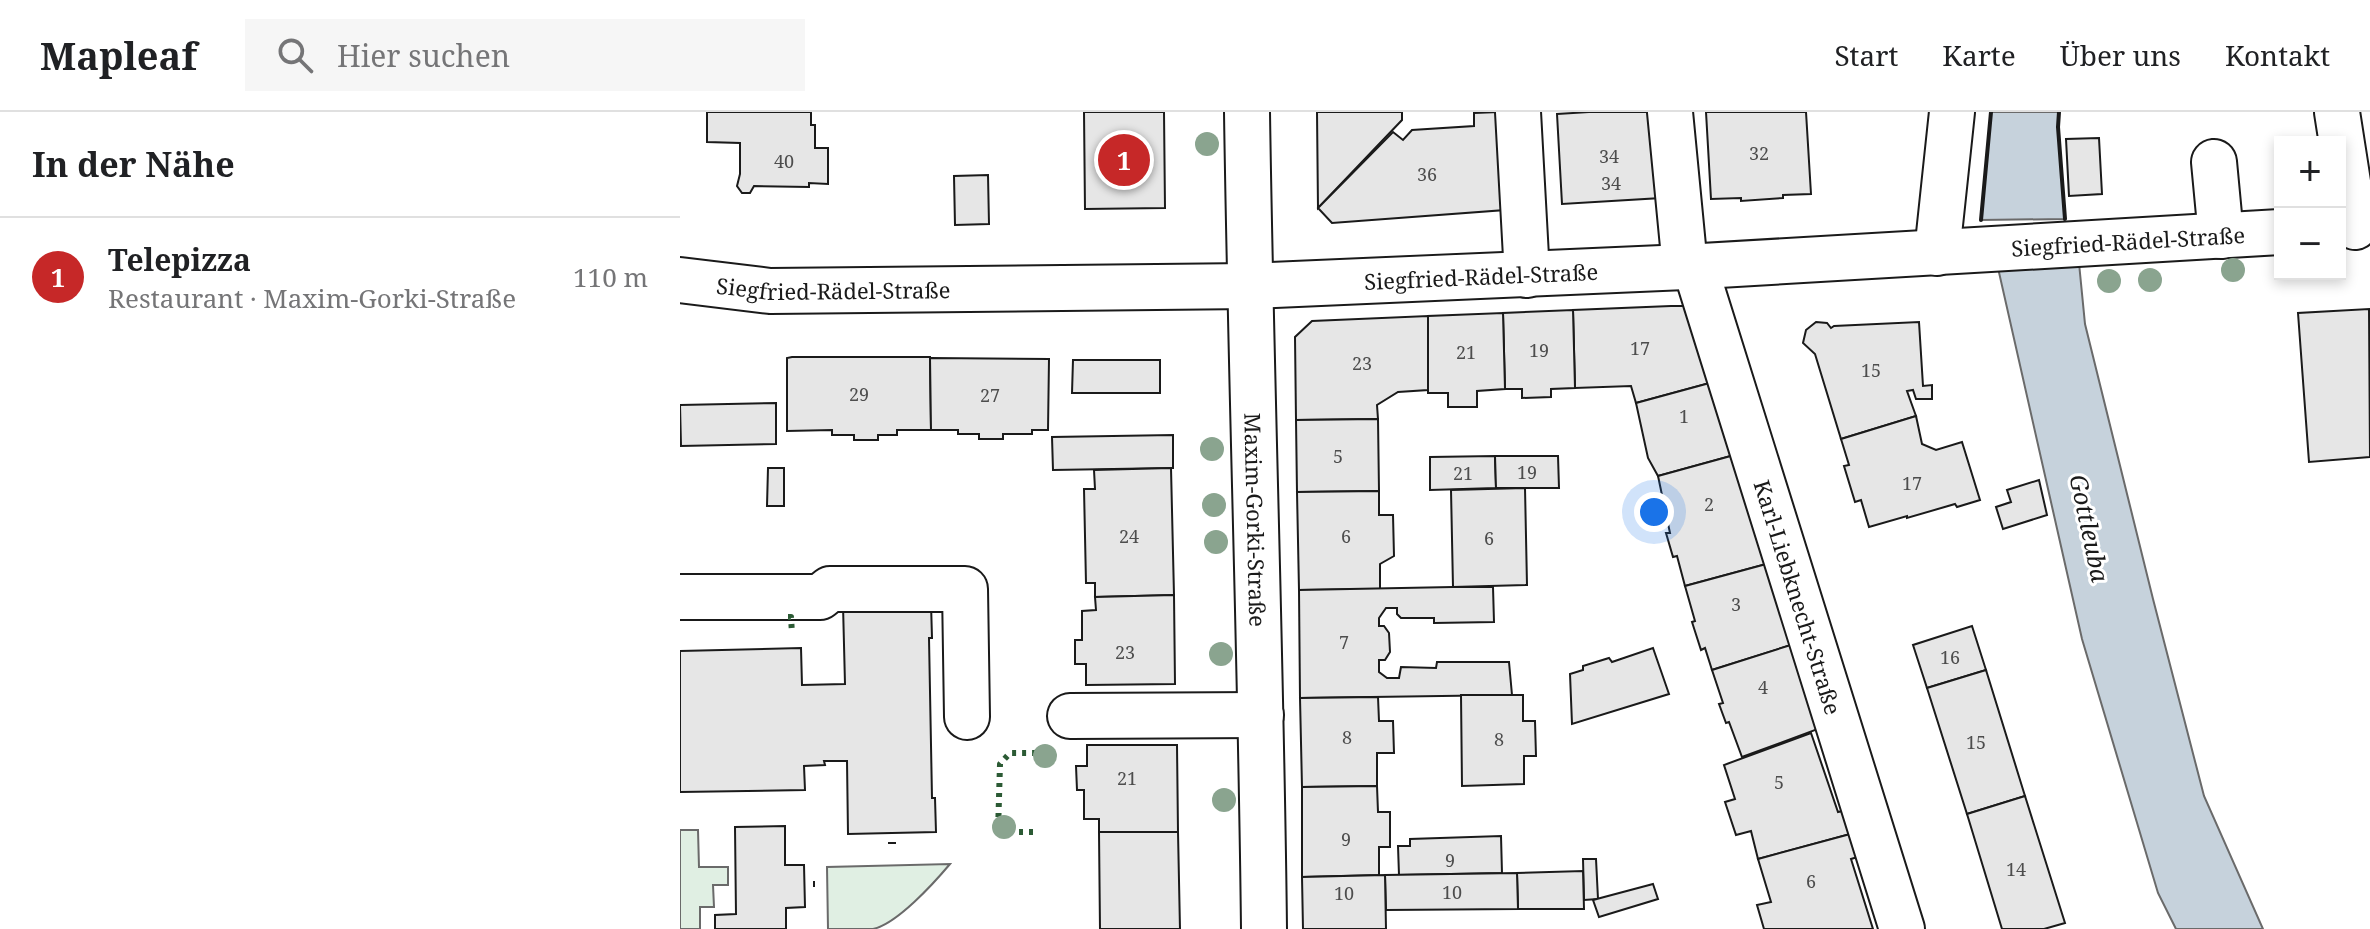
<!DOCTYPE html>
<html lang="de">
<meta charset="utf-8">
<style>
body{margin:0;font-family:"Noto Serif",serif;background:#f6f6f6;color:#202124}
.controls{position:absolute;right:24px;top:24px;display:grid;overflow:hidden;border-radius:0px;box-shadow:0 4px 12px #0003}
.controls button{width:72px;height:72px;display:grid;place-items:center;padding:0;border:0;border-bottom:2px solid #e0e0e0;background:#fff;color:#202124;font:40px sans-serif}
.you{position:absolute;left:974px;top:400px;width:28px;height:28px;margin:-20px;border:6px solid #fff;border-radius:50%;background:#1a73e8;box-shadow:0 0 0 12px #1a73e833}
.badge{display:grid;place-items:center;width:52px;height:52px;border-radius:50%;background:#c62828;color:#fff;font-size:26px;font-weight:700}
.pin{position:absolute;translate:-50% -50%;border:4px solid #fff;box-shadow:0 2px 8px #0006}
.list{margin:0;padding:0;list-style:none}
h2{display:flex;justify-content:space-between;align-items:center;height:104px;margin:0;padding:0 32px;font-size:34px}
h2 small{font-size:26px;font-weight:400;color:#757577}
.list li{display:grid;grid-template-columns:52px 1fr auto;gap:24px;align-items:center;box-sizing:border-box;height:120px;padding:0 32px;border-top:2px solid #e0e0e0}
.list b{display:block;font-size:30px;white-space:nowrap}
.list p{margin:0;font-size:26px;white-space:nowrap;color:#757577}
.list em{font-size:26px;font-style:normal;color:#757577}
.icon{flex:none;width:44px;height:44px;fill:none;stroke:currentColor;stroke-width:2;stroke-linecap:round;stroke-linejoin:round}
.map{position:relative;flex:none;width:1690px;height:817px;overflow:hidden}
header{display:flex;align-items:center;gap:48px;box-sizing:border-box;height:112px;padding:0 40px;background:#fff;border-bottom:2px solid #e0e0e0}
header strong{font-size:38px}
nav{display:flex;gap:44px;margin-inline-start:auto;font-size:28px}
.search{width:560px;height:72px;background:#f6f6f6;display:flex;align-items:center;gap:20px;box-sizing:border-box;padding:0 28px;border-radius:0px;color:#757577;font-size:30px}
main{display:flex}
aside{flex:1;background:#fff}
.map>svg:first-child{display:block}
.green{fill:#e0efe3;stroke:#6a6a6a;stroke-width:2}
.water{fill:#c6d2dc;stroke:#6a6a6a;stroke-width:2}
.building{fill:#e6e6e6;stroke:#1a1a1a;stroke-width:2}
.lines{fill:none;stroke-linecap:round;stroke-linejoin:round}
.minor-casing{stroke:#1a1a1a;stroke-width:48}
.major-casing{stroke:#1a1a1a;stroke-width:48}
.minor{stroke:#fff;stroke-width:44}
.major{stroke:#fff;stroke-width:44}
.hedge{stroke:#2b5a34;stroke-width:6;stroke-dasharray:4 6;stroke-linecap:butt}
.fence{stroke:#1a1a1a;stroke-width:2;stroke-dasharray:10 4;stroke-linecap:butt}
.wall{stroke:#1a1a1a;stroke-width:4}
.tree{fill:#8aa48f}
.labels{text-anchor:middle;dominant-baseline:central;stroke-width:6;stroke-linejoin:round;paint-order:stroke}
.number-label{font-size:18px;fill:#4d4d4d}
.street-label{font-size:22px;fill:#1a1a1a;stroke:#fff}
.water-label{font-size:24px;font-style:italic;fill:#1a1a1a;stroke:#fff}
</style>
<header>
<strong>Mapleaf</strong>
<div class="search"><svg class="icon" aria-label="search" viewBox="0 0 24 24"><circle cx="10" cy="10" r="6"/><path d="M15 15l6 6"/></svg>Hier suchen</div>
<nav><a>Start</a><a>Karte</a><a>Über uns</a><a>Kontakt</a></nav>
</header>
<main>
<aside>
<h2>In der Nähe<small></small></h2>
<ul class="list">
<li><span class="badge">1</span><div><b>Telepizza</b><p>Restaurant · Maxim-Gorki-Straße</p></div><em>110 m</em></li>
</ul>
</aside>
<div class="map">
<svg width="1690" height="817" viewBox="0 0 1690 817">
<rect width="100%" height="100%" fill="#fff"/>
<g class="green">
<polygon points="0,718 18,718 19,755 48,755 48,773 33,773 34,795 20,795 20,817 0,817"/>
<path d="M270,752c-16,19 -53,60 -77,65 -14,0 -31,0 -45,0l-1,-62z"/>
</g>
<g class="water">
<polygon points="1311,0 1379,0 1378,16 1385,107 1301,108"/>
<polygon points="1399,151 1405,212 1473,487 1524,684 1583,817 1496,817 1478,781 1402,527 1318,156"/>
</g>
<g class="building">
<polygon points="27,0 131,0 131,13 135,13 135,36 148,36 148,72 129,71 129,75 74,74 70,81 62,81 57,74 60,62 60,31 27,30"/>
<polygon points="404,0 484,0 485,96 405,97"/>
<polygon points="637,0 722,0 722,8 638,96"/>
<polygon points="819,0 825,98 652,111 638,96 713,20 723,28 732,18 794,14 794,1"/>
<polygon points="909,0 976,0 981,86 882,92 877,2"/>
<polygon points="1026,0 1126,0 1131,82 1103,83 1103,86 1061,89 1061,86 1031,87"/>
<polygon points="1419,26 1422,82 1389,84 1386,27"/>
<polygon points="308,63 309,112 275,113 274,64"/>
<polygon points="991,194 1006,194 1037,269 956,291 951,274 895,276 893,198"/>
<polygon points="1689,197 1690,345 1629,350 1618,201"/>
<polygon points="893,198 895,276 871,277 871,285 842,286 842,277 825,277 823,201"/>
<polygon points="823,201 825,277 797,279 797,295 768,295 768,281 748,281 748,204"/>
<polygon points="748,204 748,278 718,280 697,293 698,307 616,308 615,225 632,209"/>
<polygon points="1136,210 1147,211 1151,216 1154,214 1239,210 1243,274 1252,273 1252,287 1236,287 1233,278 1227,279 1236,304 1161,327 1135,242 1123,231 1126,218"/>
<polygon points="112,245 250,245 251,318 217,318 217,323 198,323 198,328 174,328 174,323 152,323 152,318 107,319 107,246"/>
<polygon points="250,246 369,247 368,318 352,318 352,322 323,322 323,327 299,327 299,322 278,322 278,318 251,318"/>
<polygon points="393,248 480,248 480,281 392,281"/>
<polygon points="1037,269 1058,342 978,364 968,346 956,291"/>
<polygon points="96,291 96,332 1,334 0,293"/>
<polygon points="1236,304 1242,332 1256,338 1282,330 1300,388 1277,395 1275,392 1227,406 1227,404 1189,415 1181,388 1175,390 1164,354 1169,353 1161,327"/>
<polygon points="698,307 699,379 617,380 616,308"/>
<polygon points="493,323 493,356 373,358 372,325"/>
<polygon points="1058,342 1090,451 1005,474 997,444 993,445 986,421 990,421 978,364"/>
<polygon points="815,344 816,376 750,378 750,345"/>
<polygon points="815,344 878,344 879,376 816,376"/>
<polygon points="88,356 104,356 104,394 87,394"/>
<polygon points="491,356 494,483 415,485 415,471 406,471 404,377 415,377 414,358"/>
<polygon points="1359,368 1367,403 1323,417 1316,395 1331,390 1327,378"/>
<polygon points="845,376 847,473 773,475 771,378"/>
<polygon points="699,379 699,403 713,403 714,444 700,452 700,477 619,478 617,380"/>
<polygon points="1090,451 1114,532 1032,558 1025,536 1021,538 1012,510 1015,509 1005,474"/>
<polygon points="773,475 813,475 814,510 754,511 754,506 721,506 717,502 717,496 706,496 699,506 699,514 704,514 709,521 710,540 705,548 699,548 699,560 707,566 719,566 721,555 756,556 757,550 829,550 832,583 620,586 619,478"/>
<polygon points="494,483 495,572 406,573 406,552 395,552 395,528 402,528 402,499 416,498 415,485"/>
<polygon points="251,491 252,526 249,526 252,686 255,686 256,720 168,722 167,649 144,649 145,653 124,654 125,678 0,680 0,539 121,536 122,573 165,572 163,493"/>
<polygon points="1292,514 1306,558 1247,576 1233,533"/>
<polygon points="1114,532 1138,617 1062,645 1049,610 1046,611 1039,592 1043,591 1032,558"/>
<polygon points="973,536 989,582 892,612 890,562 903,558 903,554 929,546 932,550"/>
<polygon points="1306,558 1345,684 1287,702 1247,576"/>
<polygon points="781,583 843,583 843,609 855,609 856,644 844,644 844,672 782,674"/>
<polygon points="698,585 699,609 713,609 714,641 697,641 697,674 622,675 620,586"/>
<polygon points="1131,621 1158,700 1167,698 1174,721 1078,747 1071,719 1056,723 1045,690 1055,687 1044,653"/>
<polygon points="407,633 497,633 498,720 419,720 419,707 404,707 404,678 397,678 396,654 407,654"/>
<polygon points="697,674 698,700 710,700 710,735 699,735 699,763 622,765 622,675"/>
<polygon points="1345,684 1385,811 1364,817 1322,817 1287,702"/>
<polygon points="105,714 105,753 124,753 125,795 106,796 106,817 35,817 35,803 56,802 55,715"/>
<polygon points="419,720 498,720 500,817 420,817"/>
<polygon points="1174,721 1181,744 1171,747 1193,817 1084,817 1077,793 1091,790 1078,747"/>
<polygon points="821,724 822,761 719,763 718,734 730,734 730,727"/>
<polygon points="903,747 916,747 918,787 904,788"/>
<polygon points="903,759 904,797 838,797 837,761"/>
<polygon points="837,761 838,797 706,798 705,763"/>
<polygon points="705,763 706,817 623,817 622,765"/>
<polygon points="973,772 978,787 919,805 913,788"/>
</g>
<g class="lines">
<defs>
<g id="minor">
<polyline points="838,0 847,163"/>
<polyline points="990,0 1005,155"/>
<polyline points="1657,0 1675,115"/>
<polyline points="1534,50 1541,124"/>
<polyline points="1257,141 1272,0"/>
<path id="s1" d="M1015,155l207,662"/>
<path id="s2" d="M0,168l90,11 480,-5 435,-19 595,-35"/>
<polyline points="0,485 140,485 150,477 285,477 287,605"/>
<polyline points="390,604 581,603"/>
</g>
<g id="major">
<path id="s3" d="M567,0c4,272 14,545 17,817"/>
</g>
</defs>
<use href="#minor" class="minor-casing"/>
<use href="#major" class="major-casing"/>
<use href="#minor" class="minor"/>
<use href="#major" class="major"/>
<g class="hedge">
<polyline points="108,505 111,505 112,522"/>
<polyline points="353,720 318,720 320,652 330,641 359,641"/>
</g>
<g class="fence">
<polyline points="208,731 216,731"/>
<polyline points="134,769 134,775"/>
</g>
<g class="wall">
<polyline points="1379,0 1378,15 1385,107"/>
<polyline points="1301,108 1311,0"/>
</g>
</g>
<g class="tree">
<circle cx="527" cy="32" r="12"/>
<circle cx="1553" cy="158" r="12"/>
<circle cx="1470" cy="168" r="12"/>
<circle cx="1429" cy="169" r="12"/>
<circle cx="532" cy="337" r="12"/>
<circle cx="534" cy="393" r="12"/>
<circle cx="536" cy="430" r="12"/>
<circle cx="541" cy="542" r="12"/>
<circle cx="365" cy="644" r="12"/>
<circle cx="544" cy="688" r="12"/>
<circle cx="324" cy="715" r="12"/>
</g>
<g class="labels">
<g class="number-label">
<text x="1079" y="41">32</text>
<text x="929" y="44">34</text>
<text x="104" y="49">40</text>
<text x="747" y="62">36</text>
<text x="931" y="71">34</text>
<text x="960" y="236">17</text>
<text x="859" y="238">19</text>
<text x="786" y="240">21</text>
<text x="682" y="251">23</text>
<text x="1191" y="258">15</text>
<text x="179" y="282">29</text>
<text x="310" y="283">27</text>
<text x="1004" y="304">1</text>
<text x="658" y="344">5</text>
<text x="847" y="360">19</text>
<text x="783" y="361">21</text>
<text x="1232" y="371">17</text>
<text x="1029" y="392">2</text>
<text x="449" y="424">24</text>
<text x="666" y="424">6</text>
<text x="809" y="426">6</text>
<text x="1056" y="492">3</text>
<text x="664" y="530">7</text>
<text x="445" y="540">23</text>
<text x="1270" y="545">16</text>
<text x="1083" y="575">4</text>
<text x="667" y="625">8</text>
<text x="819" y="627">8</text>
<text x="1296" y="630">15</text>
<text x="447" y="666">21</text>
<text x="1099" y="670">5</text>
<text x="666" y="727">9</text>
<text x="770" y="748">9</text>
<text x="1336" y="757">14</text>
<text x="1131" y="769">6</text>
<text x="772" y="780">10</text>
<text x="664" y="781">10</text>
</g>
<g class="street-label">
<text stroke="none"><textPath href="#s2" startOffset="1450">Siegfried-Rädel-Straße</textPath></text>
<text stroke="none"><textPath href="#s2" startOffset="802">Siegfried-Rädel-Straße</textPath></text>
<text stroke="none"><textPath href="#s2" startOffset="154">Siegfried-Rädel-Straße</textPath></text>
<text stroke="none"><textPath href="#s3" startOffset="408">Maxim-Gorki-Straße</textPath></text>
<text stroke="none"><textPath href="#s1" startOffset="346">Karl-Liebknecht-Straße</textPath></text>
</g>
<g class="water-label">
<text transform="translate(1410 416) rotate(78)">Gottleuba</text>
</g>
</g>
</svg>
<div class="controls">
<button>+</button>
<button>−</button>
</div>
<div class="you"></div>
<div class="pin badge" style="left:444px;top:48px">1</div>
</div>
</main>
